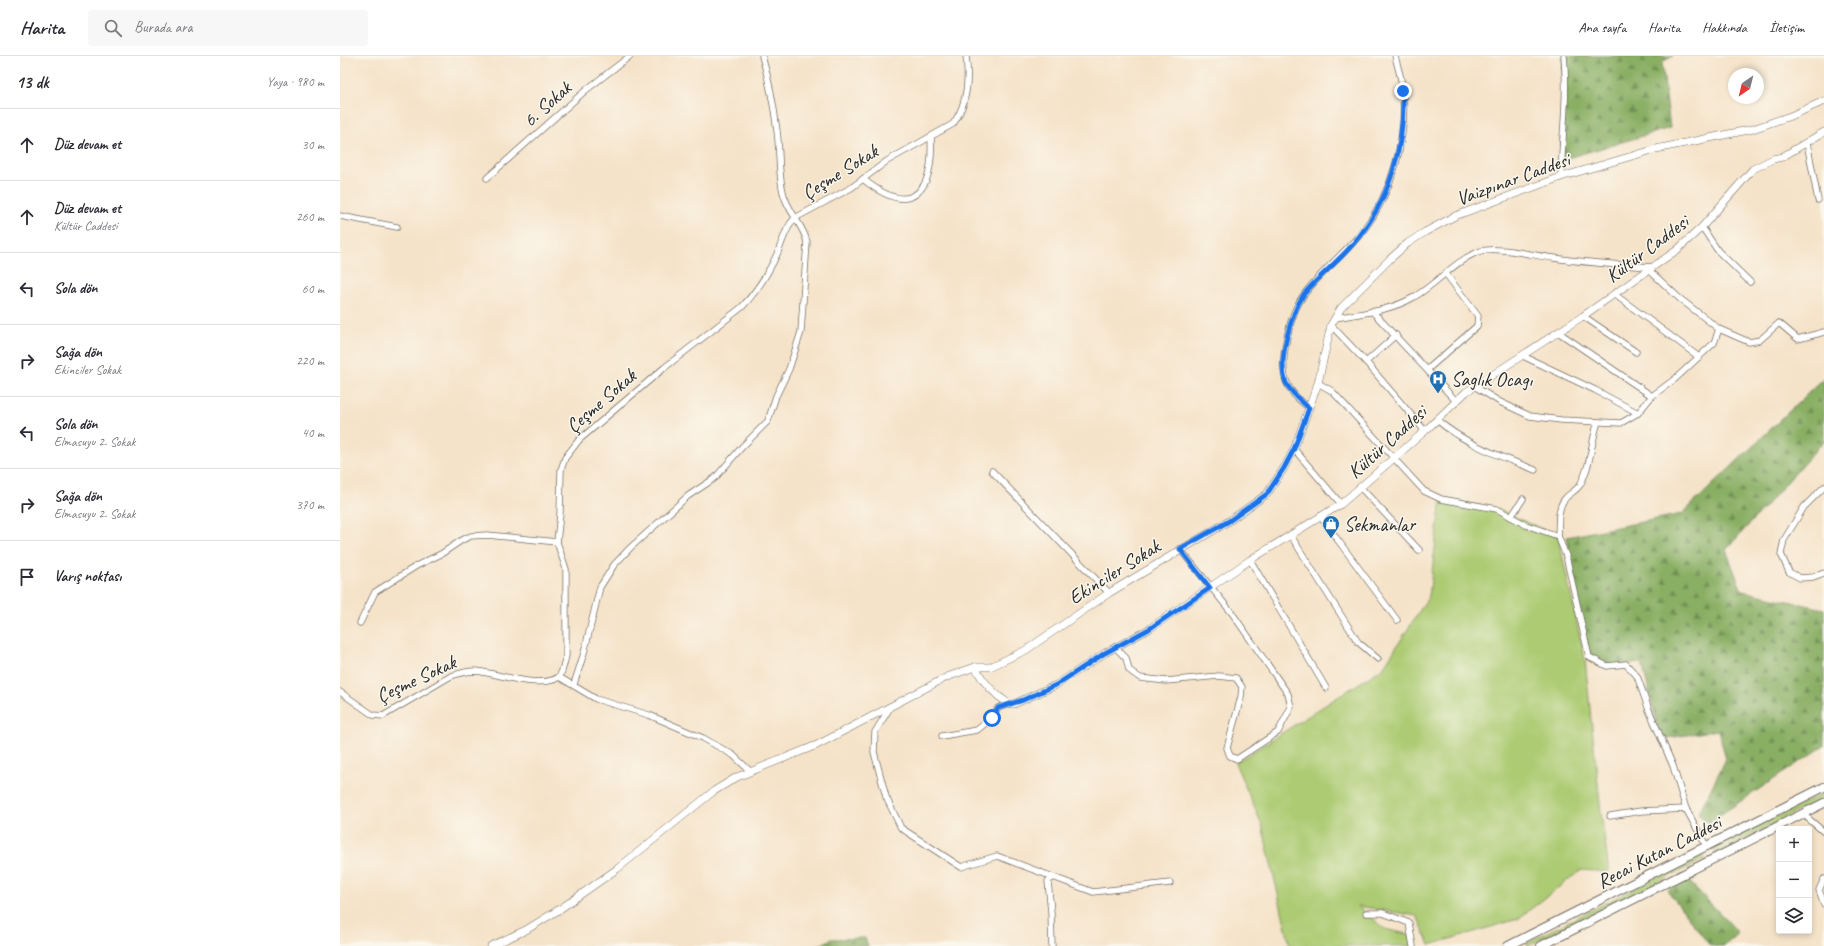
<!DOCTYPE html>
<html lang="tr">
<meta charset="utf-8">
<style>
body{margin:0;font-family:Caveat,sans-serif;background:#f7f7f7;color:#2b2b33}
.controls{position:absolute;right:12px;bottom:12px;display:grid;overflow:hidden;border-radius:4px;box-shadow:0 2px 6px #0003}
.controls button{width:36px;height:36px;display:grid;place-items:center;padding:0;border:0;border-bottom:1px solid #e1e1e2;background:#fff;color:#2b2b33;font:20px sans-serif}
.compass{position:absolute;left:1388px;top:12px;width:36px;height:36px;border-radius:50%;background:#fff;box-shadow:0 2px 6px #0003;rotate:215deg}
.stop{position:absolute;width:12px;height:12px;margin:-9px;border:3px solid #1a73e8;border-radius:50%;background:#fff}
.stop.end{background:#1a73e8;border-color:#fff;box-shadow:0 1px 4px #0008}
.list{margin:0;padding:0;list-style:none}
h2{display:flex;justify-content:space-between;align-items:center;height:52px;margin:0;padding:0 16px;font-size:17px}
h2 small{font-size:13px;font-weight:400;color:#7c7c81}
.list li{display:grid;grid-template-columns:26px 1fr auto;gap:12px;align-items:center;box-sizing:border-box;height:72px;padding:0 16px;border-top:1px solid #e1e1e2}
.list b{display:block;font-size:15px;white-space:nowrap}
.list p{margin:0;font-size:13px;white-space:nowrap;color:#7c7c81}
.list em{font-size:13px;font-style:normal;color:#7c7c81}
.icon{flex:none;width:22px;height:22px;fill:none;stroke:currentColor;stroke-width:2;stroke-linecap:round;stroke-linejoin:round}
.map{position:relative;flex:none;width:1484px;height:890px;overflow:hidden}
header{display:flex;align-items:center;gap:24px;box-sizing:border-box;height:56px;padding:0 20px;background:#fff;border-bottom:1px solid #e1e1e2}
header strong{font-size:19px}
nav{display:flex;gap:22px;margin-inline-start:auto;font-size:14px}
.search{width:280px;height:36px;background:#f7f7f7;display:flex;align-items:center;gap:10px;box-sizing:border-box;padding:0 14px;border-radius:4px;color:#7c7c81;font-size:15px}
main{display:flex}
aside{flex:1;background:#fff}
.map>svg:first-child{display:block}
.green{fill:#accb72;stroke:#6c7b4e}
.forest{fill:url(#forest-firs);stroke:#5a6d48}
.lines{fill:none;stroke-linecap:round;stroke-linejoin:round}
.minor-casing{stroke:#726b62;stroke-width:7}
.tertiary-casing{stroke:#726b62;stroke-width:8}
.secondary-casing{stroke:#726b62;stroke-width:10}
.minor{stroke:#fff;stroke-width:5.5}
.tertiary{stroke:#fff;stroke-width:7}
.secondary{stroke:#fff;stroke-width:8}
.route{stroke:#1a73e8;stroke-width:5}
.labels{text-anchor:middle;dominant-baseline:central;stroke-width:3;stroke-linejoin:round;paint-order:stroke}
.street-label{font-size:20px;fill:#2b2b2b;stroke:#fbf7ec}
.poi-label{font-size:20px;fill:#2b2b2b;stroke:#fbf7ec;text-anchor:start}
</style>
<header>
<strong>Harita</strong>
<div class="search"><svg class="icon" aria-label="search" viewBox="0 0 24 24"><circle cx="10" cy="10" r="6"/><path d="M15 15l6 6"/></svg>Burada ara</div>
<nav><a>Ana sayfa</a><a>Harita</a><a>Hakkında</a><a>İletişim</a></nav>
</header>
<main>
<aside>
<h2>13 dk<small>Yaya · 980 m</small></h2>
<ul class="list">
<li><svg class="icon" aria-label="ahead" viewBox="0 0 24 24"><path d="M12 20V5M6 11l6-6 6 6"/></svg><div><b>Düz devam et</b></div><em>30 m</em></li>
<li><svg class="icon" aria-label="ahead" viewBox="0 0 24 24"><path d="M12 20V5M6 11l6-6 6 6"/></svg><div><b>Düz devam et</b><p>Kültür Caddesi</p></div><em>260 m</em></li>
<li><svg class="icon" aria-label="left" viewBox="0 0 24 24"><path d="M17 20v-9H6M10 6l-5 5 5 5"/></svg><div><b>Sola dön</b></div><em>60 m</em></li>
<li><svg class="icon" aria-label="right" viewBox="0 0 24 24"><path d="M7 20v-9h11M14 6l5 5-5 5"/></svg><div><b>Sağa dön</b><p>Ekinciler Sokak</p></div><em>220 m</em></li>
<li><svg class="icon" aria-label="left" viewBox="0 0 24 24"><path d="M17 20v-9H6M10 6l-5 5 5 5"/></svg><div><b>Sola dön</b><p>Elmasuyu 2. Sokak</p></div><em>40 m</em></li>
<li><svg class="icon" aria-label="right" viewBox="0 0 24 24"><path d="M7 20v-9h11M14 6l5 5-5 5"/></svg><div><b>Sağa dön</b><p>Elmasuyu 2. Sokak</p></div><em>370 m</em></li>
<li><svg class="icon" aria-label="arrive" viewBox="0 0 24 24"><path d="M6 21V4h12l-3 4 3 4H6"/></svg><div><b>Varış noktası</b></div></li>
</ul>
</aside>
<div class="map">
<svg width="1484" height="890" viewBox="0 0 1484 890">
<defs>
<pattern id="forest-firs" width="22" height="20" patternUnits="userSpaceOnUse"><rect width="22" height="20" fill="#89af64"/><path d="M5 1l3.5 6h-7zM16 11l3.5 6h-7z" fill="#708f53"/></pattern>
</defs>
<rect width="100%" height="100%" fill="#fbf7ec"/>
<filter id="ink" filterUnits="userSpaceOnUse"><feTurbulence type="fractalNoise" baseFrequency=".025" numOctaves="2"/><feDisplacementMap in="SourceGraphic" scale="8" xChannelSelector="R" yChannelSelector="G"/><feConvolveMatrix kernelMatrix="1 2 1 2 8 2 1 2 1" color-interpolation-filters="sRGB"/></filter>
<filter id="wash" filterUnits="userSpaceOnUse"><feTurbulence type="fractalNoise" baseFrequency=".012" numOctaves="4" result="noise"/><feDisplacementMap in="SourceGraphic" scale="16" xChannelSelector="R" yChannelSelector="G"/><feGaussianBlur stdDeviation="0.9" result="paint"/><feColorMatrix in="noise" values="0 0 0 0 0 0 0 0 0 0 0 0 0 0 0 0 0 1.4 0 .05"/><feComposite in="paint" operator="in"/></filter>
<g filter="url(#wash)">
<rect width="100%" height="100%" fill="#f5e3c9"/>
<g class="green">
<polygon points="1101,443 1157,453 1218,480 1245,604 1261,757 1269,816 1241,814 1178,863 1090,889 1077,860 1018,850 1045,873 1071,879 1071,890 950,890 922,769 895,707 1043,612 1089,540"/>
<polygon points="1484,737 1484,742 1376,797 1373,793"/>
<polygon points="1363,798 1365,803 1188,890 1186,887"/>
</g>
<g class="forest">
<polygon points="1223,0 1333,0 1322,6 1330,72 1221,104"/>
<polygon points="1484,322 1484,385 1386,494 1402,535 1484,553 1484,690 1368,767 1358,758 1386,703 1378,674 1321,683 1302,607 1275,609 1249,601 1227,481 1342,458"/>
<polygon points="1342,818 1398,876 1385,890 1370,890 1328,835"/>
<polygon points="525,882 528,890 478,890 491,883"/>
</g>
</g>
<g filter="url(#ink)">
<g class="lines">
<defs>
<g id="minor">
<polyline points="1467,87 1478,144"/>
<path d="M1221,121c1,-40 7,-81 3,-121"/>
<polyline points="147,122 246,34 290,0"/>
<path d="M523,123c49,40 71,13 68,-42"/>
<polyline points="0,160 57,171"/>
<polyline points="1362,171 1378,195 1410,226"/>
<polyline points="1308,213 1339,242 1379,273 1409,286 1420,284 1439,267 1458,283 1484,276"/>
<polyline points="1274,238 1359,301"/>
<polyline points="1032,255 1116,345"/>
<polyline points="1243,260 1296,296"/>
<path d="M995,262c26,-5 56,-7 79,-21 23,-13 42,-38 67,-46 16,-5 55,5 73,7 33,5 66,7 99,9"/>
<polyline points="991,269 1026,306 1085,375"/>
<polyline points="1218,276 1312,340"/>
<polyline points="1183,300 1255,334 1298,357"/>
<polyline points="1026,306 1056,279"/>
<polyline points="1088,313 1137,270 1138,260 1106,218"/>
<polyline points="978,327 992,335 1084,435 1101,443 1157,453 1186,469 1218,480 1226,500 1249,601 1267,610 1286,608 1297,620 1309,654 1333,710 1346,753 1367,791"/>
<polyline points="1134,330 1160,346 1190,360 1221,364 1281,367 1298,357 1312,340 1335,323 1374,287 1379,273"/>
<path d="M969,352c-8,-7 -18,-14 -22,-25 -9,-21 3,-69 16,-87 16,-23 42,-43 60,-65 29,-38 44,-91 40,-139 -1,-12 -5,-24 -8,-36"/>
<path d="M1097,364c28,24 63,36 98,50"/>
<polyline points="954,393 1001,448"/>
<polyline points="652,415 769,537"/>
<polyline points="1484,431 1464,451 1444,484 1441,498 1449,516 1460,522 1473,521 1484,517"/>
<polyline points="1021,432 1079,494"/>
<polyline points="980,460 1057,564"/>
<polyline points="1171,461 1183,443"/>
<polyline points="951,480 1018,586 1038,603"/>
<path d="M1218,480c1,-11 -1,-27 6,-36 4,-6 12,-9 16,-15 11,-19 11,-43 18,-63"/>
<polyline points="910,504 986,632"/>
<polyline points="20,567 35,536 78,509 101,498 122,484 131,480 147,479 217,486"/>
<polyline points="775,591 786,602 789,614 800,622 826,625 879,620 896,622 902,631 901,641 887,692 890,700 897,703 938,676 951,651 948,638 892,557 840,493"/>
<polyline points="219,621 256,643 309,659 363,682 393,699 410,715"/>
<path d="M234,628l10,-31 16,-66 14,-22 16,-17 58,-52 27,-18 27,-31 26,-26 8,-25 13,-27 12,-37 6,-90c-4,-18 -20,-31 -24,-50 -5,-19 -3,-41 -6,-61 -3,-25 -8,-51 -15,-75"/>
<path d="M0,636l33,23 10,1 68,-40c9,-3 16,-5 25,-5 22,2 63,19 83,6l3,-6 4,-15v-87l-9,-27 3,-28 1,-44 4,-12 14,-18 85,-72 78,-61c15,-16 27,-35 36,-55 5,-12 8,-25 17,-34l56,-30 36,-27 66,-37c14,-19 16,-45 13,-68"/>
<polyline points="551,650 535,676 534,696 546,741 561,772 621,811 657,800 753,836 830,827"/>
<polyline points="602,680 637,674 652,662 658,652 669,648"/>
<polyline points="1463,758 1484,776"/>
<polyline points="1270,760 1301,755 1346,753"/>
<polyline points="1484,823 1479,834 1484,848"/>
<polyline points="1026,857 1043,857 1069,867 1073,890"/>
<polyline points="712,890 711,856 708,825 713,822"/>
</g>
<g id="tertiary">
<path d="M635,611c8,15 20,28 34,37h5l42,-19 49,-32 44,-24 101,-69 91,-56 84,-73 41,-39 117,-76 94,-66 25,-23 51,-58 20,-10 9,-2 42,-25"/>
<polyline points="151,890 186,874 220,853 277,813 374,735 397,721 477,689 607,621 635,611 650,611 686,594 769,537 889,465 927,438 944,412 954,393 978,327 991,269 1001,252 1050,203 1068,187 1085,176 1115,160 1221,121 1316,93 1413,73 1453,59 1484,45"/>
</g>
<g id="secondary">
<polyline points="1168,890 1484,731"/>
<polyline points="1201,890 1484,747"/>
</g>
</defs>
<use href="#minor" class="minor-casing"/>
<use href="#tertiary" class="tertiary-casing"/>
<use href="#secondary" class="secondary-casing"/>
<use href="#minor" class="minor"/>
<use href="#tertiary" class="tertiary"/>
<use href="#secondary" class="secondary"/>
</g>
</g>
<g class="lines" filter="url(#ink)">
<path class="route" d="M652,662l6,-10 25,-8 33,-15 49,-32 44,-24 61,-41 -30,-39 49,-28 38,-27 17,-26 10,-19 15,-41c-8,-7 -18,-15 -23,-25 -9,-23 5,-69 18,-89 15,-18 34,-32 49,-50 37,-43 52,-97 50,-153"/>
</g>
<defs>
<symbol id="hospital-pin" viewBox="-11 -11 22 30"><path d="M0 17L-7.5 6A9.5 9.5 0 1 1 7.5 6Z" fill="#1f6fb2" stroke="#fbf7ec"/><path d="M-5-5h3v3.5h4V-5h3V5h-3V1.5h-4V5h-3Z" fill="#fff"/></symbol>
<symbol id="shop-pin" viewBox="-11 -11 22 30"><path d="M0 17L-7.5 6A9.5 9.5 0 1 1 7.5 6Z" fill="#1f6fb2" stroke="#fbf7ec"/><path d="M-5-2.5h2.3a2.7 3.5 0 0 1 5.4 0H5L5.5 6h-11ZM-1.5-2.5h3a1.5 2.3 0 0 0-3 0Z" fill="#fff"/></symbol>
</defs>
<g fill-rule="evenodd">
<use href="#hospital-pin" x="1088" y="313" width="20" height="27"/>
<use href="#shop-pin" x="981" y="458" width="20" height="27"/>
</g>
<g class="labels">
<g class="street-label">
<text transform="translate(207 48) rotate(-42)">6. Sokak</text>
<text transform="translate(500 116) rotate(-32)">Çeşme Sokak</text>
<text transform="translate(1173 123) rotate(-20)">Vaizpınar Caddesi</text>
<text transform="translate(1307 193) rotate(-37)">Kültür Caddesi</text>
<text transform="translate(261 345) rotate(-41)">Çeşme Sokak</text>
<text transform="translate(1047 386) rotate(-42)">Kültür Caddesi</text>
<text transform="translate(774 516) rotate(-32)">Ekinciler Sokak</text>
<text transform="translate(76 623) rotate(-25)">Çeşme Sokak</text>
<text transform="translate(1319 796) rotate(-27)">Recai Kutan Caddesi</text>
</g>
<g class="poi-label">
<text x="1111" y="323">Saglık Ocagı</text>
<text x="1004" y="468">Sekmanlar</text>
</g>
</g>
</svg>
<div class="controls">
<button>+</button>
<button>−</button>
<button><svg class="icon" aria-label="layers" viewBox="0 0 24 24"><path d="M12 4l9 5-9 5-9-5zM3 14l9 5 9-5"/></svg></button>
</div>
<svg class="compass" viewBox="-18 -18 36 36"><path d="M0-13l5 13h-10z" fill="#e53935"/><path d="M0 13l5-13h-10z" fill="#7c7c81"/></svg>
<div class="stop" style="left:652px;top:662px"></div>
<div class="stop end" style="left:1063px;top:35px"></div>
</div>
</main>
